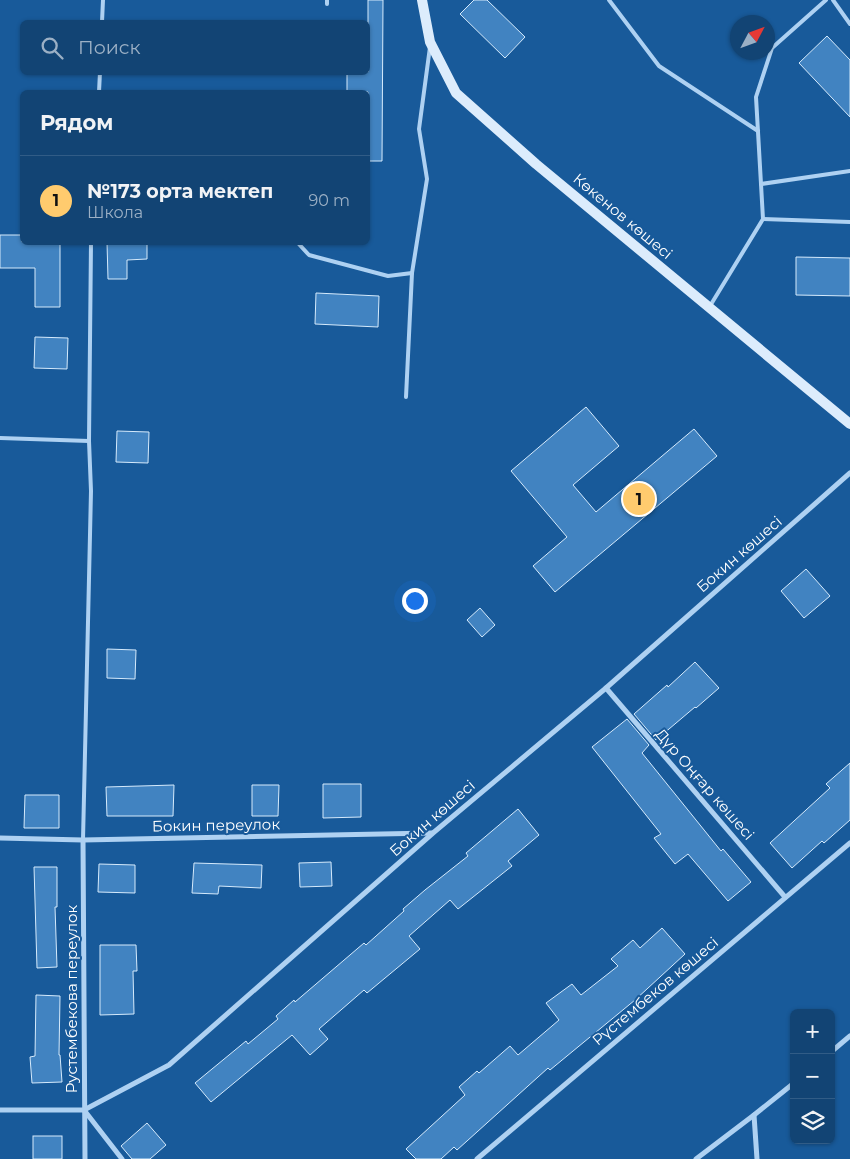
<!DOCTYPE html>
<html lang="ru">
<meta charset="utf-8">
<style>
body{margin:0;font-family:Montserrat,sans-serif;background:#1f4e7c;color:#f1f3f6}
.controls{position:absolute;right:15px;bottom:15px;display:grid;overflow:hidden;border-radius:8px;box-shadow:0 1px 4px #0004}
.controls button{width:45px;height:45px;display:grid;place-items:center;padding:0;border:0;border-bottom:1px solid #315c86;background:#124474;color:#f1f3f6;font:25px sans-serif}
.compass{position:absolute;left:730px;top:15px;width:45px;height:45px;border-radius:50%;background:#124474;box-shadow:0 1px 4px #0004;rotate:49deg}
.you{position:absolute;left:414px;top:600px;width:18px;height:18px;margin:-12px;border:4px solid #fff;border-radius:50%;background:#1a73e8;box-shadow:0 0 0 8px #1a73e833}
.badge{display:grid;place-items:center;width:32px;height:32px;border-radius:50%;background:#ffcb6e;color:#111;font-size:16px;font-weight:700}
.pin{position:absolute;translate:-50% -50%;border:2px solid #fff;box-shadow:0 1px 5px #0006}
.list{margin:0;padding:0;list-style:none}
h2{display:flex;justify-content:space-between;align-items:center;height:65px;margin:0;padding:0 20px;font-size:21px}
h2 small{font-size:16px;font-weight:400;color:#9cb0c5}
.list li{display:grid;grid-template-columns:32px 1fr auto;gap:15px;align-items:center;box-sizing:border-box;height:90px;padding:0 20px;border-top:1px solid #315c86}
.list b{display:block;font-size:19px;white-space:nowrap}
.list p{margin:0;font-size:16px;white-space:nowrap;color:#9cb0c5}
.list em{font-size:16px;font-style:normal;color:#9cb0c5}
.icon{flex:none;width:28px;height:28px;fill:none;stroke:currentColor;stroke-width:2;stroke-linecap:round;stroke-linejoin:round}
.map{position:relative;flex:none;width:850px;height:1159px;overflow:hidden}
.search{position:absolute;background:#124474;box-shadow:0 1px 4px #0004;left:20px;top:20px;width:350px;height:55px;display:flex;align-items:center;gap:12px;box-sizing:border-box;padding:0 18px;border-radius:8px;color:#9cb0c5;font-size:19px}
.panel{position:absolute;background:#124474;box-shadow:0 1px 4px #0004;left:20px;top:90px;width:350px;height:155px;border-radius:8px}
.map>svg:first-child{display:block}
.building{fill:#4183c1;stroke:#d5eafc}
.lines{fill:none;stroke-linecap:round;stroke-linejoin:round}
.lane{stroke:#aed1f2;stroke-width:4}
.street{stroke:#aed1f2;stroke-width:5}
.secondary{stroke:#dcecfc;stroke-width:10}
.labels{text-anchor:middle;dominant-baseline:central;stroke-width:4;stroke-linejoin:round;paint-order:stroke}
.street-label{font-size:15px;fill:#fff;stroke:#185a9a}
</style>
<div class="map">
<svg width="850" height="1159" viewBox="0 0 850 1159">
<rect width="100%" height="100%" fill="#185a9a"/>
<g class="building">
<polygon points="368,0 383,0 382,161 368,161 368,92 347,92 347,72 368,72"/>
<polygon points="474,0 487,0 525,37 505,58 460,14"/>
<polygon points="827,36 850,60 850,117 799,63"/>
<polygon points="0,235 22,235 22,242 60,242 60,307 35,307 35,268 0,268"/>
<polygon points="107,242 147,242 147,259 127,260 127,279 108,279"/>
<polygon points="796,257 850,258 850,296 796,295"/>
<polygon points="316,293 379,296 378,327 315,324"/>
<polygon points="35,337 68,338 67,369 34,368"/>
<polygon points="586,407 619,446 573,485 596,512 694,429 717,456 555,592 533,566 567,537 511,471"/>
<polygon points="117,431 149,432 148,463 116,462"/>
<polygon points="806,569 830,596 804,618 781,591"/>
<polygon points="480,608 495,625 482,637 467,620"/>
<polygon points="107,649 136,650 135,679 107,678"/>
<polygon points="695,662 719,688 696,708 695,707 656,740 634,714 667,685 668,687"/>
<polygon points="627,719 649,745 642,753 721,851 723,849 751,882 728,901 688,854 675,864 654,838 661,834 592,747"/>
<polygon points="850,763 850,820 824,843 822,841 792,868 770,843 830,788 826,784"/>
<polygon points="323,784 361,784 361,817 323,818"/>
<polygon points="174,785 173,816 107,816 106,787"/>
<polygon points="252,785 279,785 278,816 252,816"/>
<polygon points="25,795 59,795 59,828 24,828"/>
<polygon points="518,809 539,835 508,861 512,866 458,909 450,900 409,936 420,949 367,993 364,990 319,1029 328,1039 310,1055 292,1035 211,1102 195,1083 246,1041 248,1044 278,1019 276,1016 294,1000 295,1002 364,943 366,945 404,911 403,909 425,890 468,856 466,853"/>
<polygon points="331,862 332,886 300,887 299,863"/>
<polygon points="194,863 262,865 261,888 219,886 218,894 192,893"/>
<polygon points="99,864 135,865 135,893 98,892"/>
<polygon points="34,867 57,867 57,907 55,907 57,967 37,968"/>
<polygon points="662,928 685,954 635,1000 550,1070 548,1068 457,1150 454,1147 441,1159 416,1159 406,1149 465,1095 459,1087 477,1071 479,1073 510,1046 518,1055 559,1020 546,1003 572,984 581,995 618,966 611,959 633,940 640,948"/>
<polygon points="100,945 136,945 137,971 133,971 134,1014 100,1015"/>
<polygon points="36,995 60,996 59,1055 60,1055 62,1082 32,1083 30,1057 35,1056"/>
<polygon points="147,1123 166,1145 150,1159 132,1159 121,1146"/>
<rect x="33" y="1136" width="29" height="23"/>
</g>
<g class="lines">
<g class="lane">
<polyline points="609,0 659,66 758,131"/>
<polyline points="833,0 850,24"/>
<polyline points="327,4 327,0"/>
<polyline points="102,22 103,0"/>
<polyline points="99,92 100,72"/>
<polyline points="761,184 850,171"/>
<polyline points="763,219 850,222"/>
<polyline points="297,242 309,255 388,276 412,273"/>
<polyline points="710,306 763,219 756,97 772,48 826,0"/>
<polyline points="406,397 412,273 427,179 419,129 430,47"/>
<polyline points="0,438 89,441"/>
<polyline points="83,840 91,491 89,441 91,242"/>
</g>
<g class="street">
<polyline points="606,688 785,897"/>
<polyline points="0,838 83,840 432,833"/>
<polyline points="83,840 85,1159"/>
<polyline points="831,1052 850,1036"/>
<polyline points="0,1110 84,1110 169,1065 433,833 606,688 850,473"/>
<polyline points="84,1110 122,1159"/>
<polyline points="754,1115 757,1159"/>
<polyline points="477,1159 850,843"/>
<polyline points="696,1159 754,1115 794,1083"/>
</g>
<polyline class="secondary" points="422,0 430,42 456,93 536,164 850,424"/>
</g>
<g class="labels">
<g class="street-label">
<text transform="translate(623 216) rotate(40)">Көкенов көшесі</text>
<text transform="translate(739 554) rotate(-41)">Бокин көшесі</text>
<text transform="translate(705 784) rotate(49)">Дүр Оңғар көшесі</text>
<text transform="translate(432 818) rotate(-41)">Бокин көшесі</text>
<text transform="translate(216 825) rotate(-1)">Бокин переулок</text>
<text transform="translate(655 991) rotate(-40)">Рүстембеков көшесі</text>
<text transform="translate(71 999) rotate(-90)">Рустембекова переулок</text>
</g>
</g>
</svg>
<div class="controls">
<button>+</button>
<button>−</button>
<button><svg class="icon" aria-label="layers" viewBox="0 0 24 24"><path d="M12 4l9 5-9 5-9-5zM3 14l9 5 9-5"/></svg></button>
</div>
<svg class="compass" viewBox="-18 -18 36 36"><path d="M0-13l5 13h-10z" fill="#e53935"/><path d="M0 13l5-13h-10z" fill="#9cb0c5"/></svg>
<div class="you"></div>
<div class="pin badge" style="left:639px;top:499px">1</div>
<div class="search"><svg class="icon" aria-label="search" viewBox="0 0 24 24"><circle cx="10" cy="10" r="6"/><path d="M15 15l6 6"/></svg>Поиск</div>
<section class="panel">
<h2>Рядом<small></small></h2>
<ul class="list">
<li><span class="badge">1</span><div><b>№173 орта мектеп</b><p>Школа</p></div><em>90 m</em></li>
</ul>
</section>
</div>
